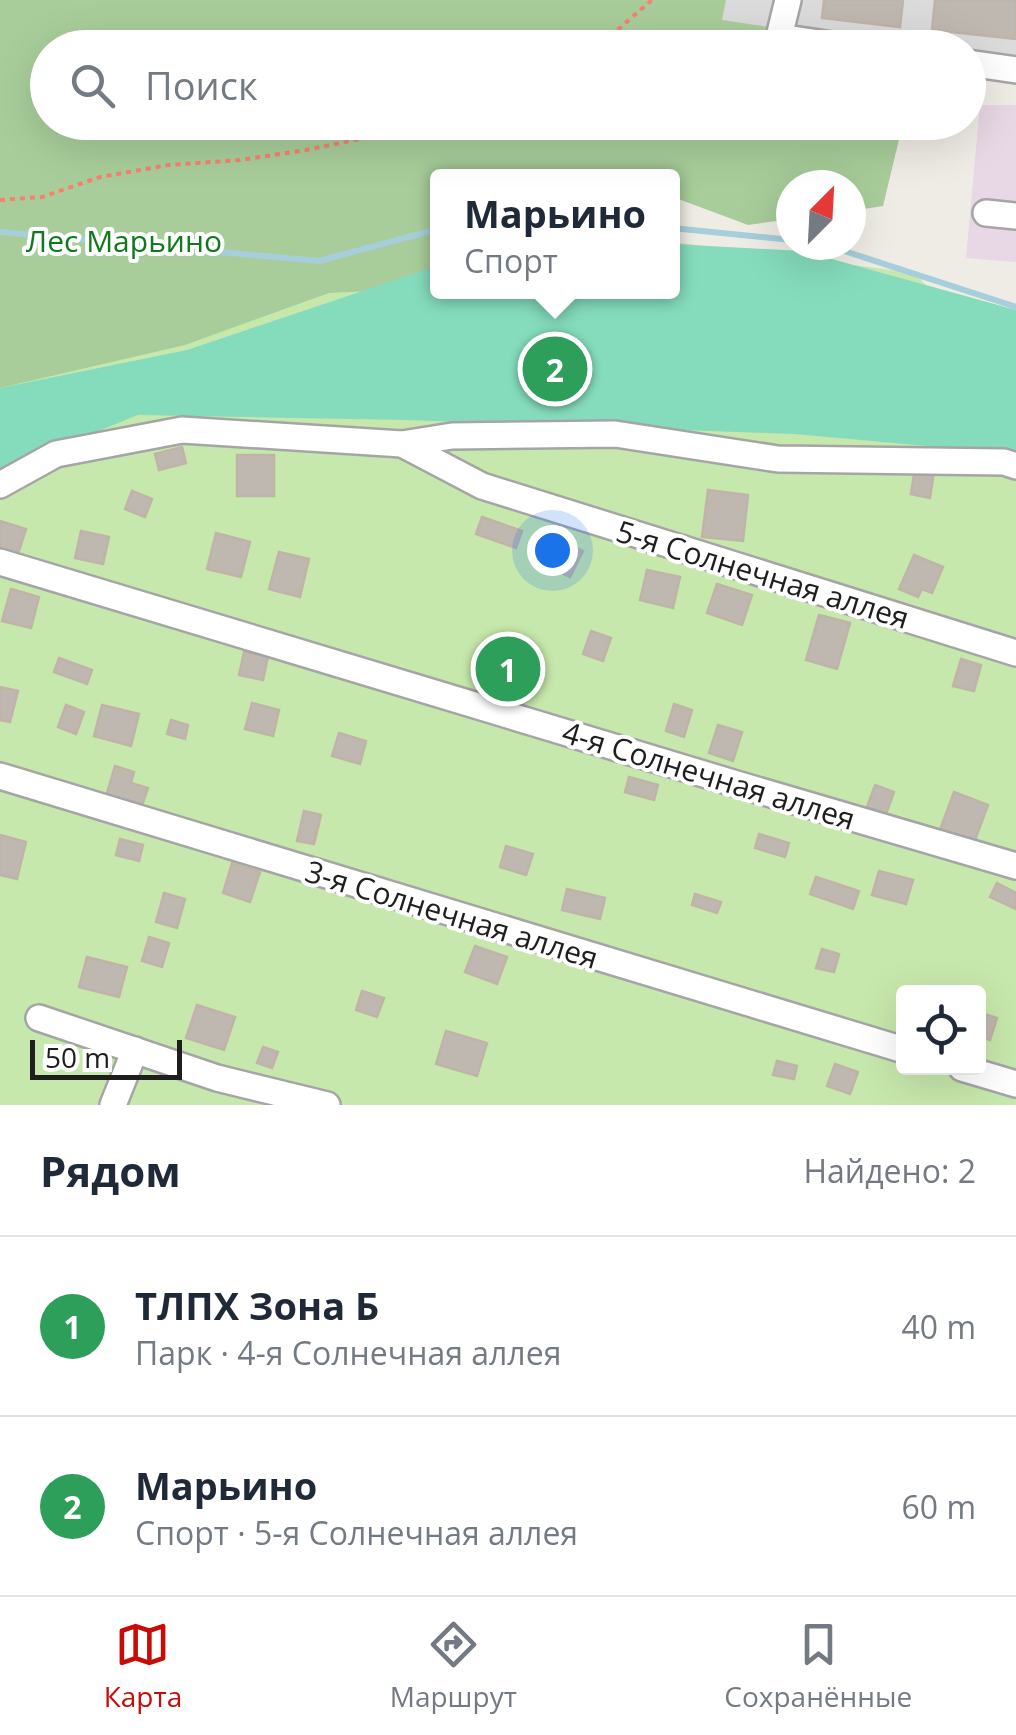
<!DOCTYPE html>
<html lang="ru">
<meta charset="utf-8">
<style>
body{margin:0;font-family:"Open Sans",sans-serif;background:#f2f2f3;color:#1f2937}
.controls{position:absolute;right:30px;bottom:30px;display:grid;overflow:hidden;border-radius:10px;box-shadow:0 10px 40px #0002}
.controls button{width:90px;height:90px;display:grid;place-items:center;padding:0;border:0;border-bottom:2px solid #e0e1e3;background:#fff;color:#1f2937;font:50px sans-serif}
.compass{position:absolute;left:776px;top:170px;width:90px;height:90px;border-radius:50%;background:#fff;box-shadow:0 10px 40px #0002;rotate:24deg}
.scale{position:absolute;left:30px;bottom:25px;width:152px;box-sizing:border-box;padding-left:10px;border:5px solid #1e1e1e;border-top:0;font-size:28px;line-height:35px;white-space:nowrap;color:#1e1e1e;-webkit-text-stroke:8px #fff;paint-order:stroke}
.you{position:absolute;left:552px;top:550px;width:35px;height:35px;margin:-25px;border:8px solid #fff;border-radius:50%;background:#1a73e8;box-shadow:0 0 0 15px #1a73e833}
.badge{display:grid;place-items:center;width:65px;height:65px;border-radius:50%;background:#c70c06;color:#fff;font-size:32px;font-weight:700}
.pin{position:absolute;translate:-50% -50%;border:5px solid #fff;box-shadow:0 2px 10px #0006}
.popup{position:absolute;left:430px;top:169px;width:250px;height:130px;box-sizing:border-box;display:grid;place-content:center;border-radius:10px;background:#fff;filter:drop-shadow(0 2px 8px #0005);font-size:32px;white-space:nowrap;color:#747a83}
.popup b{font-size:38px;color:#1f2937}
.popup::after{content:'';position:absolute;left:50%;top:100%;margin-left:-20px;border:20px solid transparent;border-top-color:#fff}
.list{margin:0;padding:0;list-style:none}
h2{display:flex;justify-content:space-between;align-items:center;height:130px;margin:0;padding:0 40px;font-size:42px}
h2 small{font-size:32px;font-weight:400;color:#747a83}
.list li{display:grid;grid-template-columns:65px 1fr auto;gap:30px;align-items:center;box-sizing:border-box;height:180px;padding:0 40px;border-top:2px solid #e0e1e3}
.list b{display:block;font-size:38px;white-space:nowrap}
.list p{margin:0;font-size:32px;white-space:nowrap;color:#747a83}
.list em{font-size:32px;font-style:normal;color:#747a83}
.icon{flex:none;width:55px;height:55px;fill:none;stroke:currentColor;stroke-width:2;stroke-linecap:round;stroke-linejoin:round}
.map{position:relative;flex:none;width:1016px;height:1105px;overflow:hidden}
.search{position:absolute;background:#fff;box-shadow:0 10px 40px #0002;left:30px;right:30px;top:30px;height:110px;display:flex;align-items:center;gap:25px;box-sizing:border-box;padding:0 35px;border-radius:55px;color:#747a83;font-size:38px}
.sheet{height:490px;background:#fff}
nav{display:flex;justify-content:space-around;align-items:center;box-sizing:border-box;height:140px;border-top:2px solid #e0e1e3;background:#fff;font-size:28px;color:#747a83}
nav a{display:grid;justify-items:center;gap:5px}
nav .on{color:#c70c06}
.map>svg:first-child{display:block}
.residential{fill:#dcdbdb}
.industrial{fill:#e8d7e4}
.grass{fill:#c7e8ac;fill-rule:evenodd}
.forest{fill:#a8cd9a}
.pitch{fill:#85dcbd}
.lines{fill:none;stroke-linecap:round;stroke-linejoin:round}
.stream{stroke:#a6cedb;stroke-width:6}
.building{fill:#bfb8b1;stroke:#c0b3a7;stroke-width:2.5}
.minor-casing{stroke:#a5a5a5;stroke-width:30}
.path{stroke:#f6816f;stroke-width:4;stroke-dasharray:5 5;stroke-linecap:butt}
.minor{stroke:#fff;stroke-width:25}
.labels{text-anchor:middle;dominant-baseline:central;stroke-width:8;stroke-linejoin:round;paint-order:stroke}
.park-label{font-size:30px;fill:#0f7a1b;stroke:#fff}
.street-label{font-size:30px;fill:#1e1e1e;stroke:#fff}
</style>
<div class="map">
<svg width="1016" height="1105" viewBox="0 0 1016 1105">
<rect width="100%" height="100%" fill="#efece5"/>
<polygon class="residential" points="713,0 1016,0 1016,55 969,50 968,48 946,47 706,23"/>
<polygon class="industrial" points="980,105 1016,105 1016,262 966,258"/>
<path class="grass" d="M673,242l242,31 62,69 39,3v760h-1016v-805l437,-38 1,30h234zM904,992h74v76h-74z"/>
<polygon class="forest" points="0,0 726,0 722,20 900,47 48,48 48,122 903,123 883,206 851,211 851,185 791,185 791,219 748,225 673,197 672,176 438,176 437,288 329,293 185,345 0,388"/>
<polygon class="pitch" points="673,244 803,251 1016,310 1016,454 794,434 405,420 138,415 0,471 0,388 187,350 437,266 438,292 672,292"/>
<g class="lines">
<g class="stream">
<polyline points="672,228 791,240"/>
<polyline points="0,232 319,261 438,229"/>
<polyline points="826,245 1016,307"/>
</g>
</g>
<g class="building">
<polygon points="824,0 903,0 900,27 822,18"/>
<polygon points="935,0 1016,0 1016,39 932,30"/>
<polygon points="182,447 186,463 159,470 155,454"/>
<rect x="237" y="455" width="37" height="41"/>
<polygon points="915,468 934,471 930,498 911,494"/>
<polygon points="708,490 748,495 743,541 702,537"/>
<polygon points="132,491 152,499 145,517 125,509"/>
<polygon points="482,517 522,531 516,548 476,534"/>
<polygon points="0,521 26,529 18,554 0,548"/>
<polygon points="81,531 109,537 103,564 75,558"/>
<polygon points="216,533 250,542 241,577 207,569"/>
<polygon points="559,540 583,551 570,577 547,566"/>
<polygon points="279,552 309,559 300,597 269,589"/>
<polygon points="914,555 943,567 932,593 922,589 918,597 899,589"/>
<polygon points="647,570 680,577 673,608 640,600"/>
<polygon points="717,584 752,595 742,625 707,613"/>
<polygon points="11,589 39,597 31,628 2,621"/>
<polygon points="819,615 850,623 837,669 806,660"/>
<polygon points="591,631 611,638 603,661 583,654"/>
<polygon points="244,652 268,657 263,680 239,675"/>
<polygon points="59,658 92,670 87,684 54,672"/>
<polygon points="961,659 981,665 974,691 953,686"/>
<polygon points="0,687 18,691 10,722 0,720"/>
<polygon points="252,703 279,710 273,736 245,729"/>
<polygon points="674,704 692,710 684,737 666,731"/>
<polygon points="66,705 84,712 76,734 58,727"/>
<polygon points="102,705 139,714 131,746 94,736"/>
<polygon points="171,720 188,725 185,739 167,734"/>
<polygon points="718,725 742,732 733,761 709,753"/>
<polygon points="339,733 366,741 360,764 332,756"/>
<polygon points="115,766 134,772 131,783 148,788 140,811 105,800"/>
<polygon points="629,777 658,785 654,800 625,792"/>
<polygon points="875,785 894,792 886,814 867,807"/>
<polygon points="954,792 988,805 974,843 940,830"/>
<polygon points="304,811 321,815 314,844 297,841"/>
<polygon points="759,834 789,843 785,857 755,848"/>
<polygon points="0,835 26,842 17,879 0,875"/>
<polygon points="120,839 143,845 139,861 116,855"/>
<polygon points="506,846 533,854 526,875 500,867"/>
<polygon points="232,863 260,872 250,902 223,893"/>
<polygon points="879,871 913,880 906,904 872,895"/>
<polygon points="816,877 859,891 853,909 810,894"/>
<polygon points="997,883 1016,893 1016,909 990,897"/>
<polygon points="567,889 605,898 600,919 562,910"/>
<polygon points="164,893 185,899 177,928 156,922"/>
<polygon points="695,894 721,902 717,913 692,905"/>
<polygon points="149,937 169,943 162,967 142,961"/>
<polygon points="475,946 507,957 497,984 465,972"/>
<polygon points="822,949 839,954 834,972 816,968"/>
<polygon points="87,957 127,967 119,997 79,987"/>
<polygon points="362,991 384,998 377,1017 356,1010"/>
<polygon points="197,1005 235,1017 224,1050 186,1038"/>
<polygon points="978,1012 997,1018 990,1040 978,1036"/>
<polygon points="446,1031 487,1043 477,1076 436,1064"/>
<polygon points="263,1047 278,1052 272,1068 257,1063"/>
<polygon points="777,1061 797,1066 794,1079 773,1075"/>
<polygon points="835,1064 858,1072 850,1094 827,1086"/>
</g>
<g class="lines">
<defs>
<g id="minor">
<polyline points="788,0 779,37 853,48"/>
<polyline points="968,63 1016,70"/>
<polyline points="986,213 1016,216"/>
<polyline points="402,444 482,486 1016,653"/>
<polyline points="0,485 56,454 182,430 402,444 452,436 615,434 778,459 1004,462 1016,466"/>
<polyline points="0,562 740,785 1016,866"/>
<polyline points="0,776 904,1050"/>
<polyline points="39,1018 217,1078 327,1105"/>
<polyline points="962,1068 1016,1084"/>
<polyline points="113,1105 135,1050"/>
</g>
</defs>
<use href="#minor" class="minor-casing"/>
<g class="path">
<polyline points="594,48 607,39 652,0"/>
<polyline points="0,200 42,197 100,177 169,165 240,160 306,150 385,134 419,122"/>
</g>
<use href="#minor" class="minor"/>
</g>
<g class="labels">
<g class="park-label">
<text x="124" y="240">Лес Марьино</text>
</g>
<g class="street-label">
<text transform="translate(763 574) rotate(17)">5-я Солнечная аллея</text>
<text transform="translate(709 775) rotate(17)">4-я Солнечная аллея</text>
<text transform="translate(452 914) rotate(17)">3-я Солнечная аллея</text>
</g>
</g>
</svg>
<div class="controls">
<button><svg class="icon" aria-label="locate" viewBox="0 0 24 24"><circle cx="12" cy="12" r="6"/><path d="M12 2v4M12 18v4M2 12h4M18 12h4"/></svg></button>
</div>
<svg class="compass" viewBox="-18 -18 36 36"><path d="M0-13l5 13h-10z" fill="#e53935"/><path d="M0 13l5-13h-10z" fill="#747a83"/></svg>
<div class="scale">50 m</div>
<div class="you"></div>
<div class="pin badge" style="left:508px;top:669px;background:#2e9e5b">1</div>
<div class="pin badge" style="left:555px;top:369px;background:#2e9e5b">2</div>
<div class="popup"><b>Марьино</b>Спорт</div>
<div class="search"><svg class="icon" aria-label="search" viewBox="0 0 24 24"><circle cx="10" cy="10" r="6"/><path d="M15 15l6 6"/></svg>Поиск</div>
</div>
<section class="sheet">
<h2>Рядом<small>Найдено: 2</small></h2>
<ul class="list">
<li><span class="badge" style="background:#2e9e5b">1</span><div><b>ТЛПХ Зона Б</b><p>Парк · 4-я Солнечная аллея</p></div><em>40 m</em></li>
<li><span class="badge" style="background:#2e9e5b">2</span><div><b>Марьино</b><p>Спорт · 5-я Солнечная аллея</p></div><em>60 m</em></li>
</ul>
</section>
<nav>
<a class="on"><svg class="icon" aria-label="map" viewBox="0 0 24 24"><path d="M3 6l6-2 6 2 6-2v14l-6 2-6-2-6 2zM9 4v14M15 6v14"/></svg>Карта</a>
<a><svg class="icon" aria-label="directions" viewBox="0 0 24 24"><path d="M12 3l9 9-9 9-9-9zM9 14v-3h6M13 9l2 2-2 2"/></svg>Маршрут</a>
<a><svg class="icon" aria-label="saved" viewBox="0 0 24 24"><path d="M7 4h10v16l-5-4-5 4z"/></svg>Сохранённые</a>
</nav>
